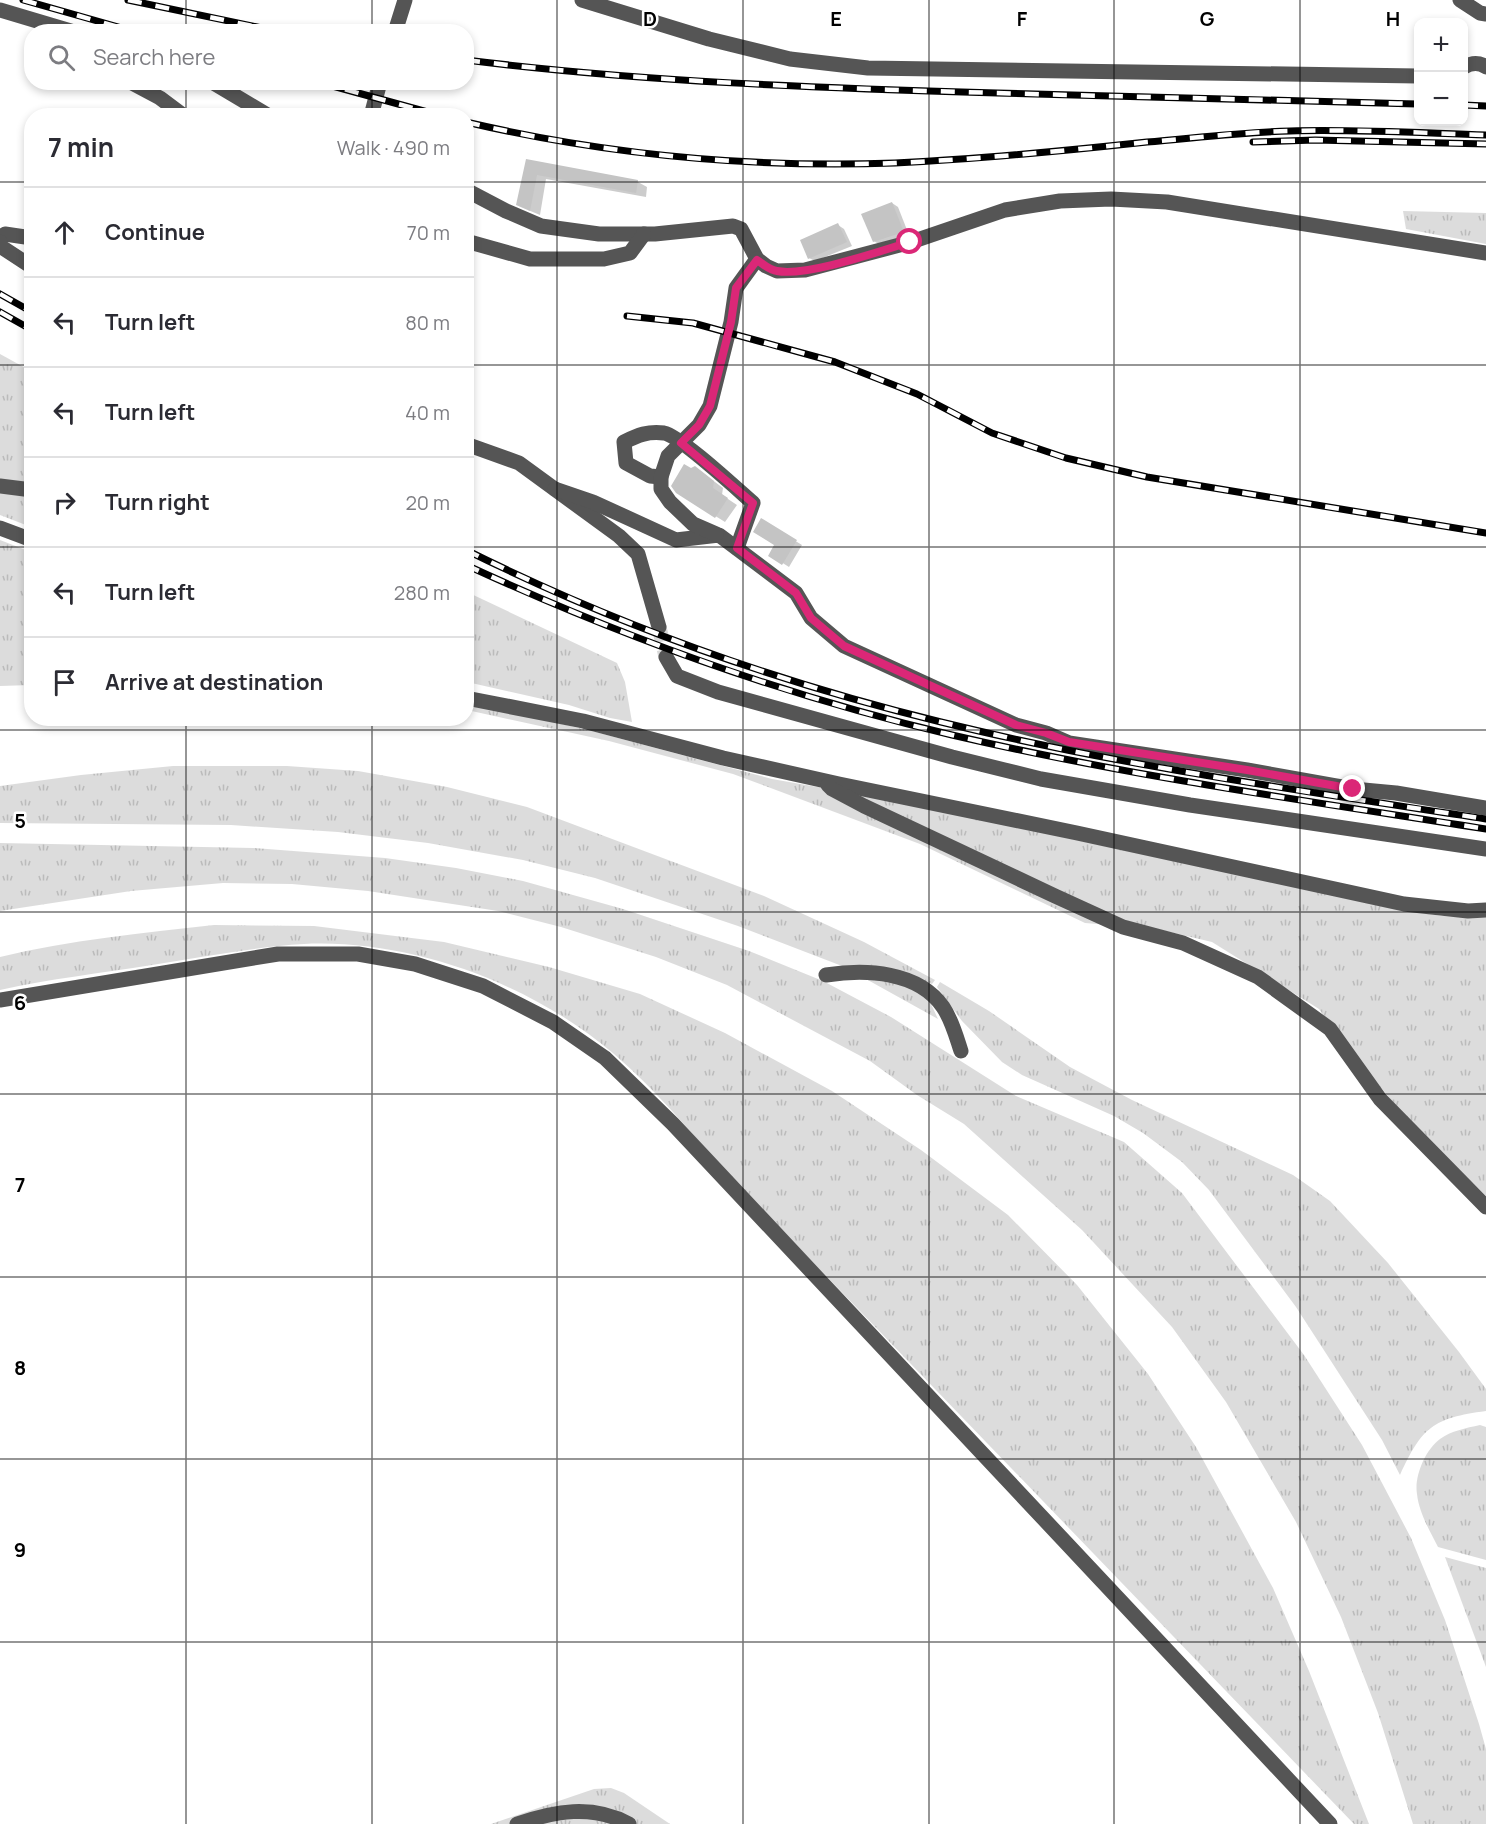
<!DOCTYPE html>
<meta charset="utf-8">
<style>
body{margin:0;font-family:Manrope,sans-serif;background:#f2f2f3;color:#2b2b33}
.controls{position:absolute;right:18px;top:18px;display:grid;overflow:hidden;border-radius:12px;box-shadow:0 3px 9px #0003}
.controls button{width:54px;height:54px;display:grid;place-items:center;padding:0;border:0;border-bottom:2px solid #e1e1e2;background:#fff;color:#2b2b33;font:30px sans-serif}
.stop{position:absolute;width:18px;height:18px;margin:-14px;border:4px solid #db2777;border-radius:50%;background:#fff}
.stop.end{background:#db2777;border-color:#fff;box-shadow:0 2px 6px #0008}
.list{margin:0;padding:0;list-style:none}
h2{display:flex;justify-content:space-between;align-items:center;height:78px;margin:0;padding:0 24px;font-size:26px}
h2 small{font-size:20px;font-weight:400;color:#7c7c81}
.list li{display:grid;grid-template-columns:39px 1fr auto;gap:18px;align-items:center;box-sizing:border-box;height:90px;padding:0 24px;border-top:2px solid #e1e1e2}
.list b{display:block;font-size:22px;white-space:nowrap}
.list em{font-size:20px;font-style:normal;color:#7c7c81}
.icon{flex:none;width:33px;height:33px;fill:none;stroke:currentColor;stroke-width:2;stroke-linecap:round;stroke-linejoin:round}
.map{position:relative;flex:none;width:1486px;height:1824px;overflow:hidden}
.search{position:absolute;background:#fff;box-shadow:0 3px 9px #0003;left:24px;top:24px;width:450px;height:66px;display:flex;align-items:center;gap:15px;box-sizing:border-box;padding:0 21px;border-radius:24px;color:#7c7c81;font-size:22px}
.panel{position:absolute;background:#fff;box-shadow:0 3px 9px #0003;left:24px;top:108px;width:450px;height:618px;border-radius:24px}
.map>svg:first-child{display:block}
.grass{fill:url(#grass-tufts)}
.shadow{fill:#0003}
.building{fill:#c4c4c4}
.lines{fill:none;stroke-linecap:round;stroke-linejoin:round}
.minor-tunnel{stroke:#d9d9d9;stroke-width:15;stroke-dasharray:15 8;stroke-linecap:butt}
.minor{stroke:#555;stroke-width:15}
.rail-casing{stroke:#000;stroke-width:7}
.rail{stroke:#fff;stroke-width:4.5;stroke-dasharray:14;stroke-linecap:butt}
.route{stroke:#db2777;stroke-width:8}
.grid{fill:none;stroke:#000;stroke-width:1.5;stroke-opacity:0.55}
.grid-label{font-size:20px;text-anchor:middle;font-weight:bold;fill:#000;stroke:#fff;stroke-width:5;stroke-linejoin:round;paint-order:stroke}
</style>
<div class="map">
<svg width="1486" height="1824" viewBox="0 0 1486 1824">
<defs>
<pattern id="grass-tufts" width="24" height="20" patternUnits="userSpaceOnUse" patternTransform="scale(1.5)"><rect width="24" height="20" fill="#dcdcdc"/><path d="M3 7l-1-3M5 7V3M7 7l1-3M15 17l-1-3M17 17v-4M19 17l1-3" fill="none" stroke="#bbb"/></pattern>
</defs>
<rect width="100%" height="100%" fill="#fff"/>
<g class="grass">
<polygon points="1403,211 1486,213 1486,244 1406,229"/>
<polygon points="0,354 31,371 31,527 0,515"/>
<polygon points="0,540 31,552 31,685 0,686"/>
<polygon points="467,592 617,663 625,682 632,722 610,718 569,705 467,682"/>
<polygon points="466,705 508,712 588,730 772,779 886,799 1403,910 1442,916 1486,917 1486,1196 1406,1118 1340,1038 1319,1009 1212,942 1157,929 1085,923 920,844 733,774 609,741 467,710"/>
<polygon points="173,766 287,766 358,771 447,787 527,807 764,896 864,942 935,980 932,984 918,978 842,966 738,926 595,878 523,860 428,843 338,832 231,825 0,823 0,786 81,775"/>
<polygon points="0,843 253,848 385,858 456,868 523,881 623,909 749,951 823,981 891,1017 1016,1096 1124,1142 1182,1193 1304,1355 1362,1445 1411,1538 1445,1620 1479,1724 1486,1749 1486,1824 1413,1824 1378,1713 1341,1617 1296,1522 1226,1402 1172,1327 1082,1230 964,1124 917,1095 870,1061 727,985 656,957 561,927 498,911 368,891 292,884 223,883 131,891 0,911"/>
<path d="M214,925l100,1 130,16 105,25 91,27 85,39 107,58 89,59 87,65 69,70 71,89 48,73 77,141 36,83 60,153h-15l-628,-652c-36,-41 -71,-83 -112,-118 -82,-70 -202,-115 -310,-110 -51,3 -101,13 -152,21 -51,8 -102,14 -152,25v-33c70,-17 142,-24 214,-32z"/>
<path d="M866,979c20,0 51,5 63,22 4,6 6,12 9,18z"/>
<path d="M940,982l49,29 81,56 62,33 161,75 37,26 58,62 71,89 27,37v22c-53,7 -64,16 -86,64l-18,-35 -86,-133 -87,-117 -27,-28 -39,-29 -29,-17 -92,-41 -20,-13 -40,-41 -25,-34z"/>
<path d="M1480,1425l6,2v133l-48,-13c-8,-16 -19,-34 -21,-53 -3,-17 8,-44 23,-55 11,-8 26,-11 40,-14z"/>
<polygon points="1445,1557 1486,1568 1486,1667"/>
<polygon points="611,1788 624,1793 670,1824 491,1824 594,1789"/>
</g>
<g class="shadow">
<polygon points="527,161 638,182 647,187 646,197 546,179 540,215 528,210"/>
<polygon points="892,203 898,207 909,235 880,245 874,241"/>
<polygon points="838,225 844,229 852,246 815,261 809,258"/>
<polygon points="695,467 723,488 722,495 737,505 725,522 677,492 692,470"/>
<polygon points="761,520 802,545 789,567 770,555 777,545"/>
</g>
<g class="building">
<polygon points="526,159 638,180 636,193 537,175 530,211 516,205"/>
<polygon points="892,202 904,232 873,242 861,214"/>
<polygon points="838,223 847,242 808,259 800,240"/>
<polygon points="684,464 691,468 695,466 714,481 713,488 728,498 715,518 676,493 671,486"/>
<polygon points="761,518 797,540 782,565 768,556 774,545 753,532"/>
</g>
<g class="lines">
<polyline class="minor-tunnel" points="659,627 666,657"/>
<g class="minor">
<polyline points="582,0 709,39 790,59 868,68 1418,76"/>
<polyline points="1460,0 1480,13 1486,14"/>
<polyline points="0,10 74,32"/>
<polyline points="395,32 405,0"/>
<path d="M1464,67c7,-4 15,-5 22,0"/>
<polyline points="130,82 160,98 184,116"/>
<polyline points="212,82 269,116"/>
<polyline points="371,116 380,82"/>
<polyline points="466,190 506,211 541,226 599,234 655,234 733,226 741,229 757,259 766,266 777,271 805,270 911,242 1005,210 1060,201 1111,199 1167,202 1486,253"/>
<polyline points="0,238 5,234 32,238"/>
<polyline points="466,241 530,259 604,259 630,253 644,234"/>
<polyline points="0,242 0,246 32,267"/>
<polyline points="466,444 519,463 619,536 638,554 659,627"/>
<path d="M661,477l-11,-1 -24,-13 -2,-21c14,-7 24,-11 40,-9 16,3 73,56 89,70l-16,45"/>
<polyline points="0,486 32,490"/>
<polyline points="555,489 593,502 676,540 719,535 796,593 811,618 844,646 1016,725 1046,733 1069,743 1247,770 1353,789 1396,793 1486,808"/>
<polyline points="0,528 32,540"/>
<polyline points="716,534 693,524 670,502 661,489 661,477 668,456 699,425 710,406 731,322 736,288 757,259"/>
<polyline points="666,657 677,676 718,692 952,757 1041,779 1190,805 1486,849"/>
<polyline points="466,698 583,721 723,758 839,784 1077,833 1404,904 1468,911 1486,910"/>
<polyline points="828,785 832,789 864,806 1055,896 1123,927 1183,943 1258,977 1330,1029 1380,1099 1486,1207"/>
<path d="M826,975c40,-6 92,-4 117,32 9,13 13,29 18,44"/>
<polyline points="0,1000 278,954 358,954 415,964 483,986 553,1022 605,1058 673,1124 1330,1824"/>
<path d="M517,1824c38,-13 75,-20 112,0"/>
</g>
<defs>
<g id="rail">
<polyline points="23,0 136,32"/>
<polyline points="128,0 281,32"/>
<path d="M466,60c177,22 354,28 531,33 141,4 281,7 421,11"/>
<polyline points="318,82 442,116"/>
<polyline points="1464,105 1486,106"/>
<path d="M466,122c141,33 285,46 429,41 84,-4 168,-12 252,-21 48,-4 95,-10 143,-11 66,-2 131,2 196,4"/>
<polyline points="1253,142 1315,140 1486,144"/>
<polyline points="0,294 32,312"/>
<polyline points="0,312 32,330"/>
<polyline points="627,316 693,323 835,362 917,394 992,433 1066,458 1147,477 1486,533"/>
<path d="M466,550c151,75 311,132 475,172 179,44 363,69 545,97"/>
<path d="M466,565c156,72 320,131 486,170 176,41 356,66 534,94"/>
</g>
</defs>
<use href="#rail" class="rail-casing"/>
<use href="#rail" class="rail"/>
</g>
<g class="lines">
<path class="route" d="M910,242c-30,9 -104,35 -133,29 -8,-1 -14,-7 -20,-11l-21,28 -5,34 -21,84 -11,19 -18,18 72,60 -16,45 59,45 15,25 33,28 172,79 30,8 23,9 178,28 106,19"/>
</g>
<path class="grid" d="M186,0v32M372,0v32M557,0v1824M743,0v1824M929,0v1824M1114,0v1824M1300,0v1824M186,82v34M372,82v34M0,182h32M466,182h1020M0,365h32M466,365h1020M0,547h32M466,547h1020M186,718v1106M372,718v1106M0,730h1486M0,912h1486M0,1094h1486M0,1277h1486M0,1459h1486M0,1642h1486"/>
<g class="grid-label">
<text x="650" y="26">D</text>
<text x="836" y="26">E</text>
<text x="1022" y="26">F</text>
<text x="1207" y="26">G</text>
<text x="1393" y="26">H</text>
<text x="20" y="828">5</text>
<text x="20" y="1010">6</text>
<text x="20" y="1192">7</text>
<text x="20" y="1375">8</text>
<text x="20" y="1557">9</text>
</g>
</svg>
<div class="controls">
<button>+</button>
<button>−</button>
</div>
<div class="stop" style="left:910px;top:242px"></div>
<div class="stop end" style="left:1353px;top:789px"></div>
<div class="search"><svg class="icon" aria-label="search" viewBox="0 0 24 24"><circle cx="10" cy="10" r="6"/><path d="M15 15l6 6"/></svg>Search here</div>
<section class="panel">
<h2>7 min<small>Walk · 490 m</small></h2>
<ul class="list">
<li><svg class="icon" aria-label="ahead" viewBox="0 0 24 24"><path d="M12 20V5M6 11l6-6 6 6"/></svg><div><b>Continue</b></div><em>70 m</em></li>
<li><svg class="icon" aria-label="left" viewBox="0 0 24 24"><path d="M17 20v-9H6M10 6l-5 5 5 5"/></svg><div><b>Turn left</b></div><em>80 m</em></li>
<li><svg class="icon" aria-label="left" viewBox="0 0 24 24"><path d="M17 20v-9H6M10 6l-5 5 5 5"/></svg><div><b>Turn left</b></div><em>40 m</em></li>
<li><svg class="icon" aria-label="right" viewBox="0 0 24 24"><path d="M7 20v-9h11M14 6l5 5-5 5"/></svg><div><b>Turn right</b></div><em>20 m</em></li>
<li><svg class="icon" aria-label="left" viewBox="0 0 24 24"><path d="M17 20v-9H6M10 6l-5 5 5 5"/></svg><div><b>Turn left</b></div><em>280 m</em></li>
<li><svg class="icon" aria-label="arrive" viewBox="0 0 24 24"><path d="M6 21V4h12l-3 4 3 4H6"/></svg><div><b>Arrive at destination</b></div></li>
</ul>
</section>
</div>
